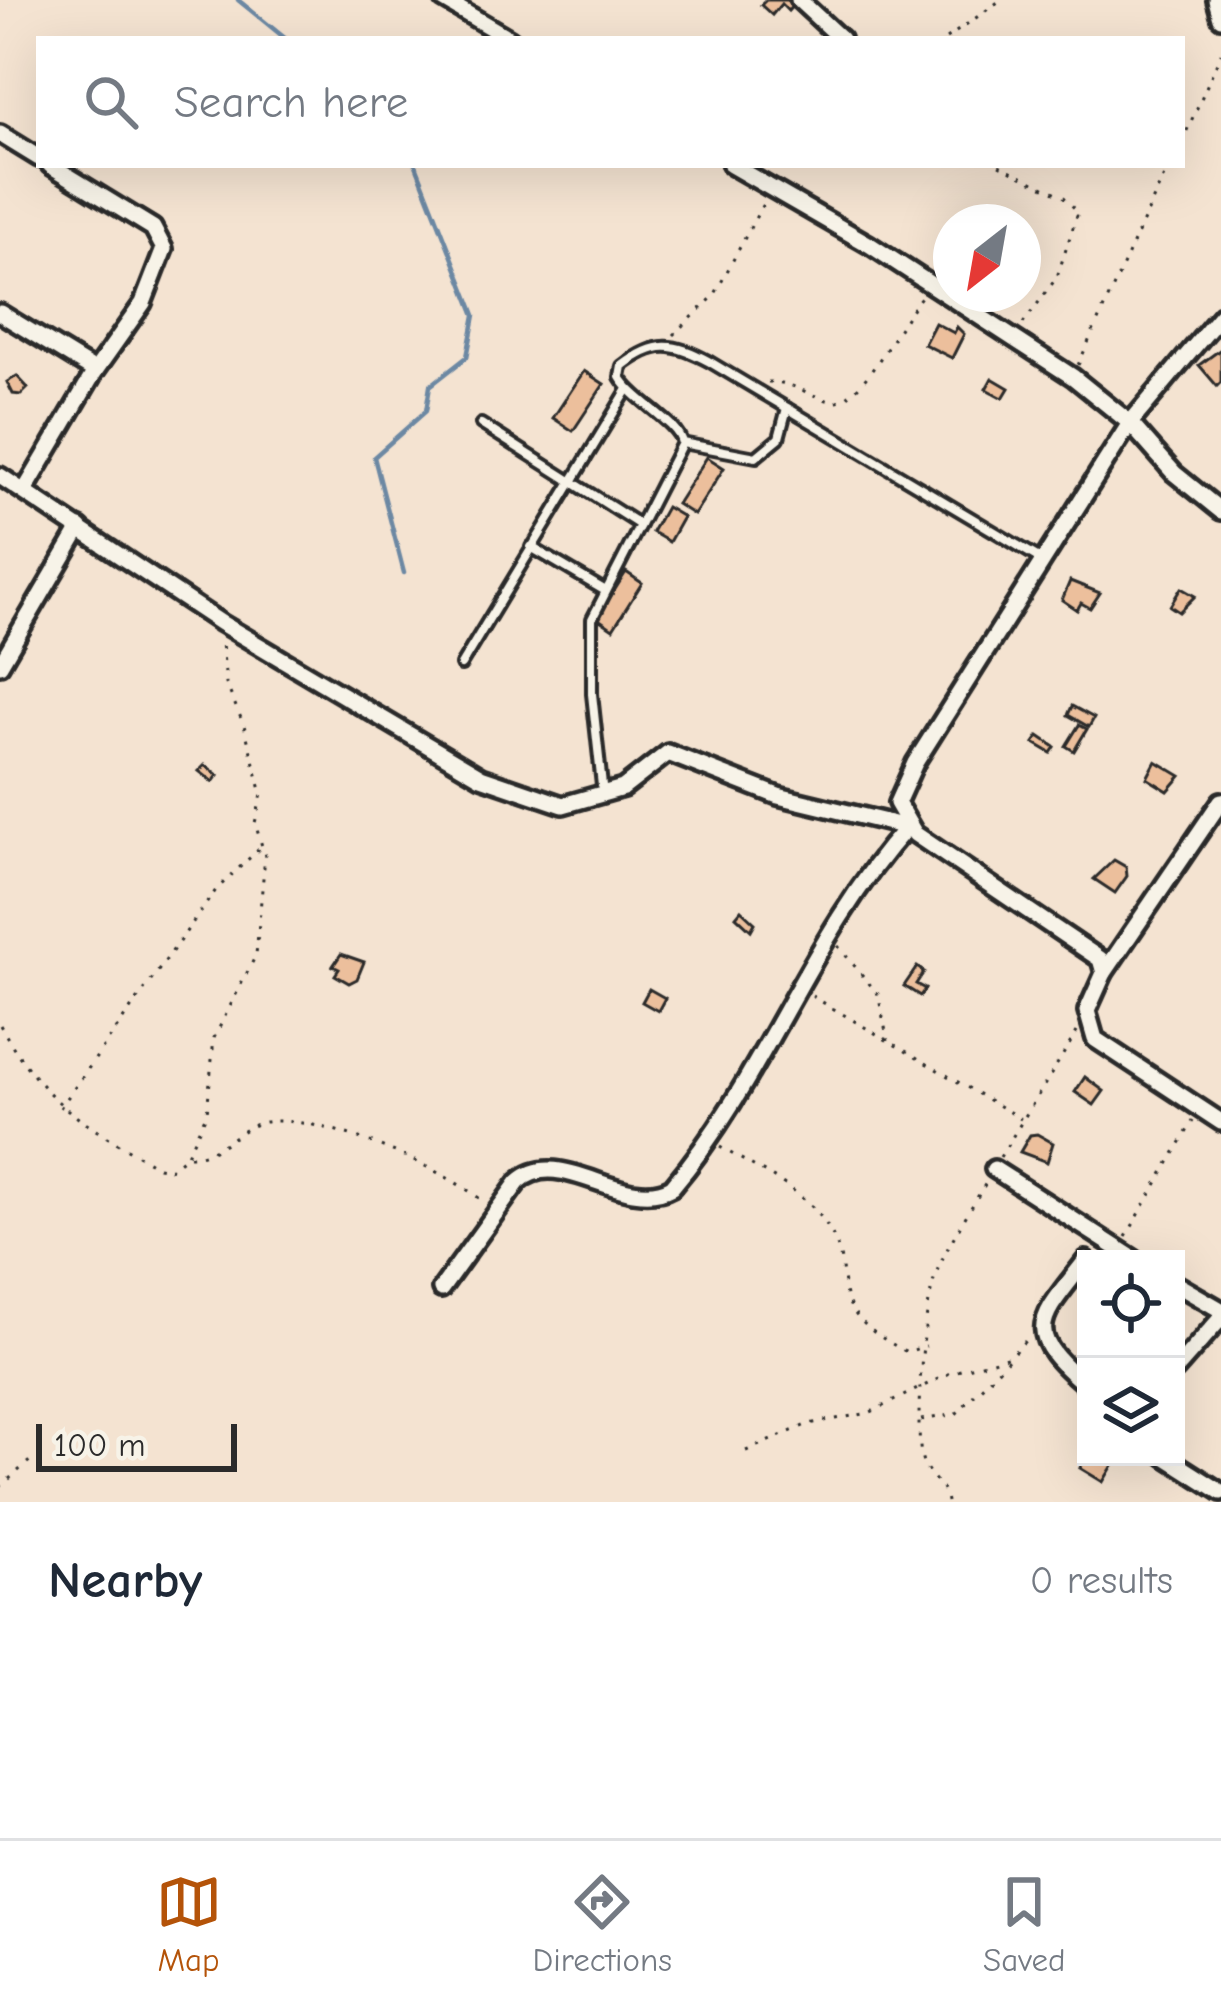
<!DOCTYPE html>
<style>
body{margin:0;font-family:"Comic Neue",sans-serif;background:#f6f6f7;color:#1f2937}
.controls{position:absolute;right:36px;bottom:36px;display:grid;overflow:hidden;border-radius:0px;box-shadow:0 12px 48px #0002}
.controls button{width:108px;height:108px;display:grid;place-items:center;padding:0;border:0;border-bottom:3px solid #e0e1e3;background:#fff;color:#1f2937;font:60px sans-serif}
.compass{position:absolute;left:933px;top:204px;width:108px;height:108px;border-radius:50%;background:#fff;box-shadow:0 12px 48px #0002;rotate:211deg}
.scale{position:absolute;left:36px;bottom:30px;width:201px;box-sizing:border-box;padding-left:12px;border:6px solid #2b2b2b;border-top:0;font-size:33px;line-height:42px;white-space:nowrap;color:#2b2b2b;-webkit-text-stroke:9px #f7f3e8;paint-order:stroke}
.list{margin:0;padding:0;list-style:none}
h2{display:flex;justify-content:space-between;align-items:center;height:156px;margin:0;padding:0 48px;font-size:51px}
h2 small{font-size:39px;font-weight:400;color:#747a83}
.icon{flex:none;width:66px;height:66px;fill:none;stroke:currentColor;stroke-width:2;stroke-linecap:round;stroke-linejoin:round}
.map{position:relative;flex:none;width:1221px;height:1502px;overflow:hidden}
.search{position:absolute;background:#fff;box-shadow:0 12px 48px #0002;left:36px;right:36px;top:36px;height:132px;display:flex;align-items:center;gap:30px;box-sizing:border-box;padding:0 42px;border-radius:0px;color:#747a83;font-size:45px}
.sheet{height:336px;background:#fff}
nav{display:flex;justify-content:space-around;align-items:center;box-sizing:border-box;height:168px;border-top:3px solid #e0e1e3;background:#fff;font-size:33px;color:#747a83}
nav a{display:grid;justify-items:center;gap:6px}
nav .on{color:#b45309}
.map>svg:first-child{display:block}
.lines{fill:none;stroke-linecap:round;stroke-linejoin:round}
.stream{stroke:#6c88a3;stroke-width:4.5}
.building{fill:#ecbf9c;stroke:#2b2b2b;stroke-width:3}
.service-casing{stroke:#2b2b2b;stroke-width:16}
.minor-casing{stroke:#2b2b2b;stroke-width:24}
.path{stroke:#2b2b2b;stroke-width:3;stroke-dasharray:3 9;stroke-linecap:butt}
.service{stroke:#f7f3e8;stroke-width:8}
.minor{stroke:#f7f3e8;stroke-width:15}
</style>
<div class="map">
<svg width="1221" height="1502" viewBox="0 0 1221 1502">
<rect width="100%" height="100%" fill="#f4e3d1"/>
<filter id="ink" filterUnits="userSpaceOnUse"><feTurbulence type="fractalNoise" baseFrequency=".00833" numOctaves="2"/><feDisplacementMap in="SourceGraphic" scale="24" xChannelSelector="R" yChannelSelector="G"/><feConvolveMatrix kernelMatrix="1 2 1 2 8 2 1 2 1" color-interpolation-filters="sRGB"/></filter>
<g filter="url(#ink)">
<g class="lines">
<g class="stream">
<polyline points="238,0 286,39"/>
<polyline points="404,573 374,457 426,411 430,386 467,357 475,315 416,165"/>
</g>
</g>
<g class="building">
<polygon points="766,0 792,0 795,3 788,11 781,4 772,15 761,5"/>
<polygon points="935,323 954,333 957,327 964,334 952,358 924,344"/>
<polygon points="1221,349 1221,382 1217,386 1199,365"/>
<polygon points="584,371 604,384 573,431 553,418"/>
<polygon points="17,376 28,388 21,395 13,394 7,382"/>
<polygon points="992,378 1009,388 1003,398 986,389"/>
<polygon points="707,457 724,468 694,515 677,504"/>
<polygon points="666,507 683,517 669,542 652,532"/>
<polygon points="626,572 642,583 613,629 597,618"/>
<polygon points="1070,581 1100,593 1090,608 1081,603 1077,610 1062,600"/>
<polygon points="1181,588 1195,596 1179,612 1170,606"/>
<polygon points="1072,706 1094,718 1089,727 1068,715"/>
<polygon points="1079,725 1087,729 1074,751 1066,746"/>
<polygon points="1039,736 1055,747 1051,753 1034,743"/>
<polygon points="1156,761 1181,776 1168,791 1147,778"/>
<polygon points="205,765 218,775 213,782 199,771"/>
<polygon points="1114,860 1126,867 1127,876 1115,893 1094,879"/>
<polygon points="741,910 755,923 751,930 736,916"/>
<polygon points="341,954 364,962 357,979 349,983 335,975 339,969 333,966"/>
<polygon points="917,967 924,972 916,984 925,989 920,996 904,986"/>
<polygon points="649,989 665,998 658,1011 642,1002"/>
<polygon points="1085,1077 1104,1091 1094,1105 1075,1092"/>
<polygon points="1037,1134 1053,1143 1047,1162 1020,1152 1030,1135"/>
<polygon points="1086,1457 1096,1458 1118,1457 1103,1482 1080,1468"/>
</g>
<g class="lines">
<defs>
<g id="service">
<polyline points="481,424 640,525"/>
<polyline points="682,443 756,457 779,438 787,408"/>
<polyline points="531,547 604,590"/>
<polyline points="461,665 628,389"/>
<path d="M603,795l-11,-101v-75l90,-176c-4,-21 -48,-42 -62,-66l2,-11c34,-26 51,-24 88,-4l332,198"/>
</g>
<g id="minor">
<polyline points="444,0 510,39"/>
<polyline points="799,0 841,39"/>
<polyline points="1216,0 1221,18"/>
<polyline points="0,134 39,158"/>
<polyline points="731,165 870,245 1073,377 1130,423 1174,473 1221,511"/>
<polyline points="0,313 95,371"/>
<polyline points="1221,315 1130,423 915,763 897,803 915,834 1100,959 1104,973 1087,1011 1095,1039 1221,1122"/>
<path d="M0,476l221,147 260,154 82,28 60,-17 45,-35 110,43 129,31c-96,107 -142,250 -235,360 -48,27 -112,-44 -154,-5l-77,107"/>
<polyline points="25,490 95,371 143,303 164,249 153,228 50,165"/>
<polyline points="0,665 80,528"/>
<polyline points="1104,973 1221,801"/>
<polyline points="994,1169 1134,1259"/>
<path d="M1086,1260c-46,60 -66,70 0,125"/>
<polyline points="1176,1284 1221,1310"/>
<polyline points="1176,1369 1221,1318"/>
<polyline points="1166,1457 1221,1492"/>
</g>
</defs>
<use href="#service" class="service-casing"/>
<use href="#minor" class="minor-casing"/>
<g class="path">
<polyline points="946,39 1001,0"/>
<polyline points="1182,142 1221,53"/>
<polyline points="999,165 1063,196 1078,212 1057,277 1020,328"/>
<polyline points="674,335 714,296 765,200"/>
<polyline points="1078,365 1169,165"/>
<path d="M768,382c25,-1 40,14 63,19 30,6 71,-85 91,-105"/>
<polyline points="838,946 878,994 888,1041"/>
<polyline points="812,996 1021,1119"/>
<path d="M0,1025c46,81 81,97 158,142l12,2 16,-13 21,-43 7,-75 42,-83 9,-99 -10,-33 7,-29 -18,-69 -18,-41 -4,-41"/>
<polyline points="60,1108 216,890 261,847"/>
<path d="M720,1147c33,20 77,39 101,70 46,60 -12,85 86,135l19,-6"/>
<path d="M189,1156c33,0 47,-29 76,-34 56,-9 175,45 218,79"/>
<polyline points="1000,1157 1077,1032"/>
<polyline points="1126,1237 1193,1121"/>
<polyline points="921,1420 956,1414 1011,1356"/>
<polyline points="746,1451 808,1424 869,1413 950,1373 1010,1356 1029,1337"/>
<polyline points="0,1487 33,1458"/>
<path d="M947,1502c-2,-18 -22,-26 -26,-47 -6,-37 2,-150 16,-184 13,-31 33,-61 50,-90"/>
</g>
<use href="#service" class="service"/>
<use href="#minor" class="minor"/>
</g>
</g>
</svg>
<div class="controls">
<button><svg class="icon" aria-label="locate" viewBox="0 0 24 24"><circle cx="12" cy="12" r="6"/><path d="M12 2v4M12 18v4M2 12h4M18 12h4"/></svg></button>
<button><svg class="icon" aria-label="layers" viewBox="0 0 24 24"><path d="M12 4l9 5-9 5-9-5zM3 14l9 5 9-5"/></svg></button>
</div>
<svg class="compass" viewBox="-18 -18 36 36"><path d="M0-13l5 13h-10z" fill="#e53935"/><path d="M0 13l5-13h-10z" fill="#747a83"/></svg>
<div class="scale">100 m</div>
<div class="search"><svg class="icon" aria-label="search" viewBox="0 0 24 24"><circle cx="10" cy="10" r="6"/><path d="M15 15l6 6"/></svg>Search here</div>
</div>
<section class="sheet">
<h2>Nearby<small>0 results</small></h2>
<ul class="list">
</ul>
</section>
<nav>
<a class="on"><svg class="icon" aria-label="map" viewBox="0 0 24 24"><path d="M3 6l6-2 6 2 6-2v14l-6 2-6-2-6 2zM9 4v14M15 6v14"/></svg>Map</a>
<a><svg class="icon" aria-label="directions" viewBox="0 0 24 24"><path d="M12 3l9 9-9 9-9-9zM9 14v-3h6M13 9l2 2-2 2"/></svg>Directions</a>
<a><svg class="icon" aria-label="saved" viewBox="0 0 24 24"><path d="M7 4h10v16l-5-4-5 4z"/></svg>Saved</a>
</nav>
